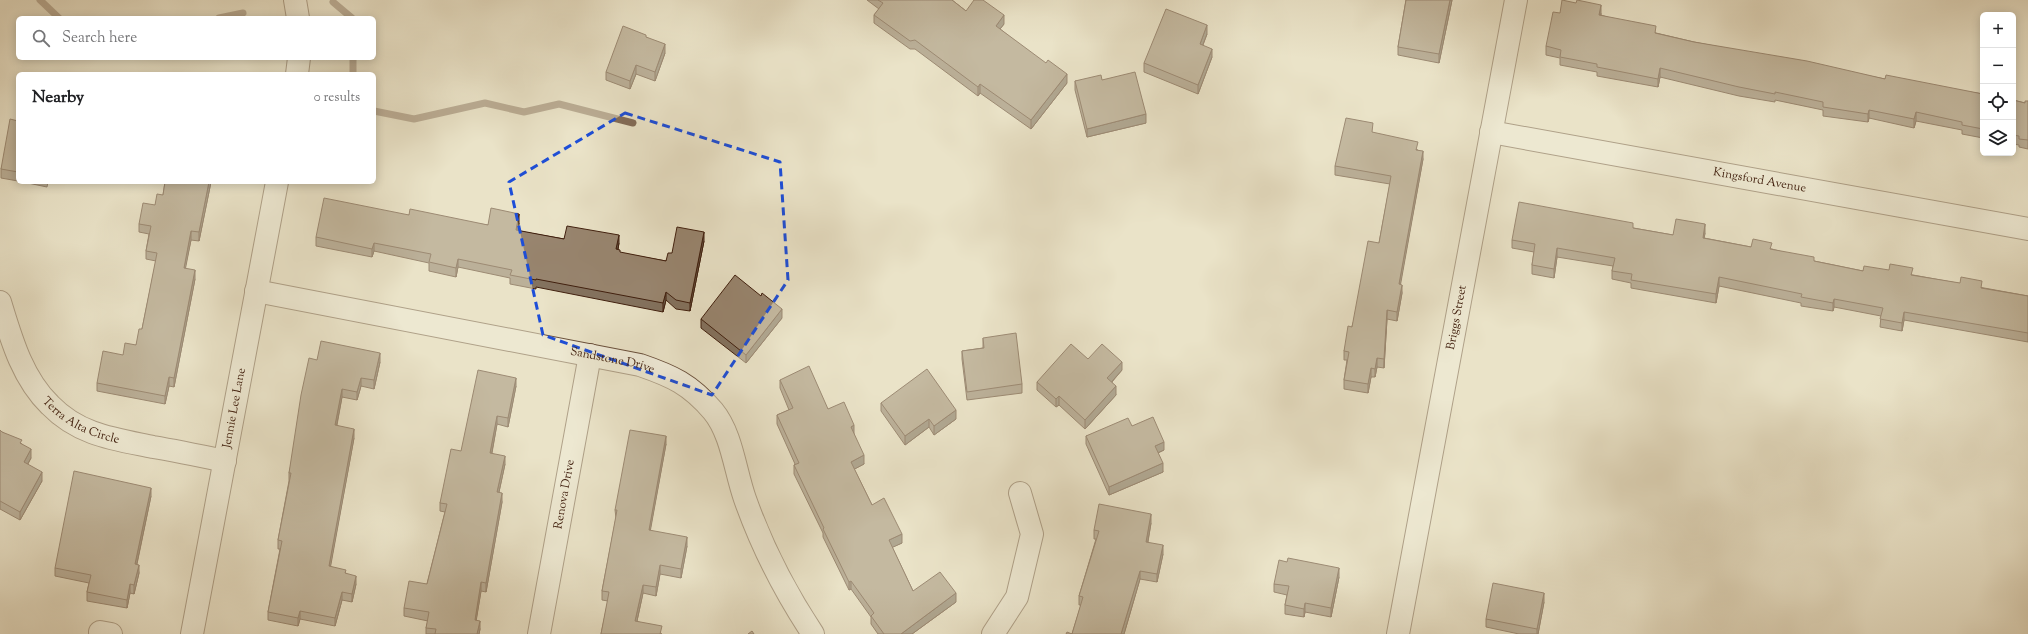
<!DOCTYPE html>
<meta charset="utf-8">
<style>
body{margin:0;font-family:"Sorts Mill Goudy",serif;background:#f2f2f2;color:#202124}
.controls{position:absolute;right:12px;top:12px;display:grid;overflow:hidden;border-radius:6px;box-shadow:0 2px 10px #0003}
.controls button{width:36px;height:36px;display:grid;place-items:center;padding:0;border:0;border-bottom:1px solid #e0e0e0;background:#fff;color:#202124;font:20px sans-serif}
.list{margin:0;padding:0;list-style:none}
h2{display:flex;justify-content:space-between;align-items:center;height:52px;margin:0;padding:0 16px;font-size:17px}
h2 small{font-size:13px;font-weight:400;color:#757577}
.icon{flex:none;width:22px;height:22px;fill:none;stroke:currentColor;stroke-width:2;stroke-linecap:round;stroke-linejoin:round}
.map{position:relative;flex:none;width:2028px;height:634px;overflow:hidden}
.search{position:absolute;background:#fff;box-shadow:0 2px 10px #0003;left:16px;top:16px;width:360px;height:44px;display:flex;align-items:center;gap:10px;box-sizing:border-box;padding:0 14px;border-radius:6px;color:#757577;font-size:15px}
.panel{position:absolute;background:#fff;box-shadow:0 2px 10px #0003;left:16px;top:72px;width:360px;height:112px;border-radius:6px}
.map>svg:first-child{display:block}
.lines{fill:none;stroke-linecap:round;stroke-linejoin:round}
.stream{stroke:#836c58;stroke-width:7}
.minor-casing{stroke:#6a503c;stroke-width:24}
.tertiary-casing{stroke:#6a503c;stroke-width:24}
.minor{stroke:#f1eddb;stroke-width:22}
.tertiary{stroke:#f1eddb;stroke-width:22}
.wall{fill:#83725f;stroke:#401f0e}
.shaded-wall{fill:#6a5d4e;stroke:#401f0e}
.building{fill:#98856f;stroke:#401f0e}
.marked{fill:none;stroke:#1d4ed8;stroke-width:3;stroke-dasharray:8 5;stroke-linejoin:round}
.labels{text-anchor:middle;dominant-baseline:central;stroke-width:3;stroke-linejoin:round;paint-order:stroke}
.street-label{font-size:12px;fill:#401f0e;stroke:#f1eddb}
</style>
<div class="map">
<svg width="2028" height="634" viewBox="0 0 2028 634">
<rect width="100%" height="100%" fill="#eae3c8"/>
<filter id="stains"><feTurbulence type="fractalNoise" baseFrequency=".005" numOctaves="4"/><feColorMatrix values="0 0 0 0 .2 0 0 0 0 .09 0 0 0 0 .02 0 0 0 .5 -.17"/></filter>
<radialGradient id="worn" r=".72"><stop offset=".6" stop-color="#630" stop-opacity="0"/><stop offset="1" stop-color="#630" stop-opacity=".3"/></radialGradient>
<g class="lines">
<g class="stream">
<polyline points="40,0 59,18"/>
<polyline points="333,2 352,18"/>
<polyline points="219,18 243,13"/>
<polyline points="353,58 353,74"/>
<polyline points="374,111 414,119 485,103 524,112 559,104 633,123"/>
</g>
<defs>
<g id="minor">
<path id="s1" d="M1491,132l537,97"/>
<path id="s2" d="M256,291l384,74c32,11 50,19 73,46 19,23 22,60 32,88 17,48 40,93 68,135"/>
<path id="s3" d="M0,302c11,36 22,76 50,103 29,30 64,34 103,42 24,4 48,9 72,14"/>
<polyline points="100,632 111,634"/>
<path id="s4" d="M539,634l51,-279"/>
<polyline points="993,634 1017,597 1032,534 1020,493"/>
</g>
<g id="tertiary">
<polyline points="295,0 298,18"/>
<polyline points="297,74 299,58"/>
<path id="s5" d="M192,634l85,-452"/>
<path id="s6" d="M1398,634l118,-634"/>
</g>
</defs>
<use href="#minor" class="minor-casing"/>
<use href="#tertiary" class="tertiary-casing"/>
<use href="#minor" class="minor"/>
<use href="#tertiary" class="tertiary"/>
</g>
<g class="wall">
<polygon points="867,0 952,0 966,11 1004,24 1000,29 1067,83 1031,129 980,93 978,96 915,49 910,49 874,23 874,15 879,9"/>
<polygon points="1406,0 1452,0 1439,63 1398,55 1398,47"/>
<polygon points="1601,13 1601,15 1656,33 1694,42 1885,79 1983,94 1983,138 1962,134 1962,130 1916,121 1914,128 1869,118 1868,122 1823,116 1823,110 1775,100 1775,102 1739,96 1660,77 1658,87 1597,76 1597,72 1560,65 1560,58 1546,55 1546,46"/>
<polygon points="1207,34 1203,45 1212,57 1198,94 1144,72 1144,63"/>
<polygon points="646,37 665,53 655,81 636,74 630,89 606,80 606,72"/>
<polygon points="1102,80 1146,123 1087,137 1075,90 1075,81"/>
<polygon points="2013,100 2025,103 2028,101 2028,149 2019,147 2019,145 2013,144"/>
<polygon points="18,121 18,181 1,178 1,169"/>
<polygon points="1373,133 1418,150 1423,159 1400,284 1402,293 1397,321 1387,319 1384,368 1377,367 1375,377 1371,377 1368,393 1344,389 1344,380 1347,360 1344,360 1344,351 1379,243 1390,184 1335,175 1335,166"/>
<polygon points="23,182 48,182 47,187"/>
<polygon points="165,182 211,182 199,241 191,240 185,268 195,279 174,387 169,386 165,404 97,391 97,383 123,355 136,345 142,329 156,261 146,259 146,251 149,234 139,232 139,224 155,205 163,195"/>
<polygon points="409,215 488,225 519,223 518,231 564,239 619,243 618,250 620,253 666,261 672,253 704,241 690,311 676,309 666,300 663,312 536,287 536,289 510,284 510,278 458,267 456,277 429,271 429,263 374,251 372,257 316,246 316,237"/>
<polygon points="1633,228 1673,235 1705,233 1704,238 1751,247 1772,249 1814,261 1863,271 1913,275 2028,296 2028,342 1904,320 1902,331 1880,327 1881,316 1834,307 1833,311 1801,306 1801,303 1719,286 1716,303 1631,288 1631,283 1612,279 1612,271 1613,266 1557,257 1554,278 1532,274 1532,265 1534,252 1512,248 1512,240"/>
<polygon points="782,318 746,363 701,328 701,319"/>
<polygon points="983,338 1022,384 1022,393 967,400 962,359 962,351 983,348"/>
<polygon points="317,360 380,362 374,389 361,386 357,400 342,397 337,425 354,438 330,567 346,573 356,584 352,602 342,600 335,626 300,619 298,626 268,620 268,612 280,549 278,549 278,540 289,481 289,473"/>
<polygon points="1122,370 1112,382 1116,395 1085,429 1059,405 1056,407 1037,390 1037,382"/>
<polygon points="780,380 828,409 854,434 864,464 854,469 872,505 902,543 892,547 913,591 956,602 912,634 878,634 871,624 871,617 851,589 849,590 823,537 823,533 794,474 794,465 795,464 777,424 777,415 789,410 780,388"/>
<polygon points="516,386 508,427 497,424 492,453 505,464 499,492 502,502 486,592 481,591 476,620 480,629 479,634 426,634 426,628 428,621 404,616 404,608 427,584 445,512 440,511 440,503 461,451"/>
<polygon points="881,403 956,419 934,435 929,427 905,445 881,411"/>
<polygon points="1132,426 1164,450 1158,453 1163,472 1109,495 1086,444 1086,436"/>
<polygon points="0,430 2,432 22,444 31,458 28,464 42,481 20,520 0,509"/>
<polygon points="666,444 650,530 687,546 681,578 660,574 656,596 643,593 637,621 662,634 601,634 608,601 602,600 602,591 616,518 615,510"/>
<polygon points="151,496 137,564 139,573 134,594 130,593 127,608 87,601 87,592 89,583 55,576 55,568"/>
<polygon points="1151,523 1148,542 1163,554 1157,582 1140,579 1124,634 1066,634 1072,634 1081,605 1079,605 1079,596 1096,539 1094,539 1094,530"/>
<polygon points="1339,577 1331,617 1305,612 1304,617 1285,614 1285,605 1287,595 1274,592 1274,584"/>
<polygon points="1544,602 1538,634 1519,634 1486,627 1486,619"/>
</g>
<g class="shaded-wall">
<polygon points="1450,0 1452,0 1439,63 1439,54"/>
<polygon points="1601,5 1601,13 1599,23 1599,15"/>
<polygon points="1004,15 1004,24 996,34 996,26"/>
<polygon points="1207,25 1207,34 1200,52 1200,44"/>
<polygon points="665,44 665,53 655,81 655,72"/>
<polygon points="1212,49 1212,57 1198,94 1198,85"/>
<polygon points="636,65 636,74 630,89 630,81"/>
<polygon points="1660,68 1660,77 1658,87 1658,79"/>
<polygon points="1067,74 1067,83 1031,129 1031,120"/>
<polygon points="980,84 980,93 978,96 978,87"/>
<polygon points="1869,110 1869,118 1868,122 1868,114"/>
<polygon points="1916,112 1916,121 1914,128 1914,119"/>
<polygon points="1146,114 1146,123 1087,137 1087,129"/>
<polygon points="1423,151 1423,159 1399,293 1399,284"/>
<polygon points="209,182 211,182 199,241 199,232"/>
<polygon points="519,214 519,223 516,239 516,230"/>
<polygon points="1705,224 1705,233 1703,246 1703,238"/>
<polygon points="191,231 191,240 184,276 184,268"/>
<polygon points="704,232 704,241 690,311 690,303"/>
<polygon points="619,235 619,243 616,258 616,249"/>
<polygon points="374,243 374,251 372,257 372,249"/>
<polygon points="1557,248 1557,257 1554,278 1554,269"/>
<polygon points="458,259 458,267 456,277 456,268"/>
<polygon points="195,270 195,279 174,387 174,378"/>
<polygon points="1719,277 1719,286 1716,303 1716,294"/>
<polygon points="1402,285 1402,293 1397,321 1397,312"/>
<polygon points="666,292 666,300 663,312 663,303"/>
<polygon points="1834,299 1834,307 1833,311 1833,303"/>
<polygon points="782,309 782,318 746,363 746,355"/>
<polygon points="1387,310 1387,319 1384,368 1384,359"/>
<polygon points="1904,312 1904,320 1902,331 1902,323"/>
<polygon points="380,353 380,362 374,389 374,380"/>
<polygon points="1377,358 1377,367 1375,377 1375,369"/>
<polygon points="1122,362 1122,370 1107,387 1107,378"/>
<polygon points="1371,368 1371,377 1368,393 1368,384"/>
<polygon points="169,377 169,386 165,404 165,396"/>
<polygon points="361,378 361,386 357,400 357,392"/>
<polygon points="516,378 516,386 508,427 508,418"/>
<polygon points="1116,386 1116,395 1085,429 1085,420"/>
<polygon points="342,389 342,397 335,433 335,425"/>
<polygon points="1059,396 1059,405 1056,407 1056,399"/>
<polygon points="956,410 956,419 934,435 934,426"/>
<polygon points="497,416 497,424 490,462 490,453"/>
<polygon points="929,419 929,427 905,445 905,436"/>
<polygon points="854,425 854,434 851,435 851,427"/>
<polygon points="354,429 354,438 329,575 329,566"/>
<polygon points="666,436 666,444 649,538 649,530"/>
<polygon points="1164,442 1164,450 1155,454 1155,446"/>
<polygon points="31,449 31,458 24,470 24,462"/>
<polygon points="864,455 864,464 851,471 851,462"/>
<polygon points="505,456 505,464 497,501 497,492"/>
<polygon points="1163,463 1163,472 1109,495 1109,487"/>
<polygon points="42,472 42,481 20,520 20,512"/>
<polygon points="151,488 151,496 135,572 135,564"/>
<polygon points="502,493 502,502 486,592 486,583"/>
<polygon points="1151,514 1151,523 1146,551 1146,542"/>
<polygon points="902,534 902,543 889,549 889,540"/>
<polygon points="687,537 687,546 681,578 681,569"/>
<polygon points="1163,545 1163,554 1157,582 1157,574"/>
<polygon points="139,565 139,573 134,594 134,585"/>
<polygon points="660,565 660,574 656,596 656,587"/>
<polygon points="1339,568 1339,577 1331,617 1331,608"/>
<polygon points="1140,571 1140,579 1124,634 1121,634"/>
<polygon points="356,576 356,584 352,602 352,594"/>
<polygon points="851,581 851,589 849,590 849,582"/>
<polygon points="481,582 481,591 475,628 475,620"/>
<polygon points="130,584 130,593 127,608 127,600"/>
<polygon points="643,585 643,593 635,630 635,621"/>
<polygon points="342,592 342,600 335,626 335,618"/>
<polygon points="956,593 956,602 912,634 901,634"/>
<polygon points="1544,593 1544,602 1538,634 1537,634 1537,629"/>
<polygon points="1305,603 1305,612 1304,617 1304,609"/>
<polygon points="300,611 300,619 298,626 298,618"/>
<polygon points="480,621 480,629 479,634 477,634"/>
</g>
<g class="building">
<polygon points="878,0 952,0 966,11 974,0 983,0 1004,15 996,26 1046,63 1048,60 1067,74 1031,120 980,84 978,87 915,40 910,41 874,15 883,3"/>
<polygon points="1406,0 1450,0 1439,54 1398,47"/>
<polygon points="1562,0 1576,3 1577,0 1601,5 1599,15 1656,26 1655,33 1694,42 1807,61 1885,79 1886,75 1983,94 1983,129 1962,125 1962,122 1916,112 1914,119 1869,110 1868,114 1823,107 1823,102 1775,92 1775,94 1739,87 1660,68 1658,79 1597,67 1597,64 1560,57 1561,50 1546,46 1553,12 1560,13"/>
<polygon points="1166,9 1207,25 1200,44 1212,49 1198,85 1144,63"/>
<polygon points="623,26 646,35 646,37 665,44 655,72 636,65 630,81 606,72"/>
<polygon points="1135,72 1146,114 1087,129 1075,81 1101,75 1102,80"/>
<polygon points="2013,100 2025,103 2025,101 2028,101 2028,140 2019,139 2019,136 2013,135"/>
<polygon points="1346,118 1373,123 1372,132 1418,142 1416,150 1423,151 1399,284 1402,285 1397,312 1387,310 1384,359 1377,358 1375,369 1371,368 1368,384 1344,380 1349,352 1344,351 1348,326 1352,327 1368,241 1379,243 1391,176 1335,166"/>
<polygon points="10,119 18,121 18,172 1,169"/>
<polygon points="165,182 209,182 199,232 191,231 184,268 195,270 174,378 169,377 165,396 97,383 103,351 123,355 125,343 136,345 139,329 142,329 157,253 146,251 151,226 139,224 143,203 155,205 157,194 163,195"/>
<polygon points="324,198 409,215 410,209 488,225 491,208 519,214 516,230 564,239 567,226 619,235 616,249 620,250 620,252 666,261 668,253 672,253 677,227 704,232 690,303 676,300 666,292 663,303 536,279 536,280 510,275 512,270 458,259 456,268 429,262 431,254 374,243 372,249 316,237"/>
<polygon points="1519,202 1633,223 1633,228 1673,235 1676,219 1705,224 1703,238 1751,247 1753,239 1772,243 1770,249 1814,257 1814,261 1863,271 1864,266 1889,270 1890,264 1913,268 1911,275 1960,283 1961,277 1982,281 1981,288 2028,296 2028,333 1904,312 1902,323 1880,319 1883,308 1834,299 1833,303 1801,297 1802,294 1719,277 1716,294 1631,280 1632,274 1612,271 1615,258 1557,248 1554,269 1532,265 1535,244 1512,240"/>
<polygon points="735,275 761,296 762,293 782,309 746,355 701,319"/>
<polygon points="1016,333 1022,384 967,392 962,351 984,348 983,338"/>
<polygon points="321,341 380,353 374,380 361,378 357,392 342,389 335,425 354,429 329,566 346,570 345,573 356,576 352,594 342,592 335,618 300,611 298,618 268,612 282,541 278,540 291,473 289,473 301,395 309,358 317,360"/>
<polygon points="1071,344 1088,359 1102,344 1122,362 1107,378 1116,386 1085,420 1059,396 1056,399 1037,382"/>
<polygon points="809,366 828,409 844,402 854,425 851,427 864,455 851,462 872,505 884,498 902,534 889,540 913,591 940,572 956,593 901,634 884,634 871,616 874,613 851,581 849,582 823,529 824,528 794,465 799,463 777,415 793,408 780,380"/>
<polygon points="927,369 956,410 934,426 929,419 905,436 881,403"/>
<polygon points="478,370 516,378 508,418 497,416 490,453 505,456 497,492 502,493 486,583 481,582 475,620 480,621 477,634 435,634 436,629 426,628 429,612 404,608 409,581 427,584 447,504 440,503 451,449 461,451"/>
<polygon points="1153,417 1164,442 1155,446 1163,463 1109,487 1086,436 1128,418 1132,426"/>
<polygon points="0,430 2,432 22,440 20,443 31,449 24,462 42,472 20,512 0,501"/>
<polygon points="630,430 666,436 649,530 687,537 681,569 660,565 656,587 643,585 635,621 662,626 660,634 601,634 609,592 602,591 617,510 615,510"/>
<polygon points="74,471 151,488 135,564 139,565 134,585 130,584 127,600 87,592 91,575 55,568"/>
<polygon points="1099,504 1151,514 1146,542 1163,545 1157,574 1140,571 1121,634 1066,634 1067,632 1072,634 1083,597 1079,596 1099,531 1094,530"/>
<polygon points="1288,558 1339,568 1331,608 1305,603 1304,609 1285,605 1289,586 1274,584 1279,560 1287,562"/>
<polygon points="1493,583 1544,593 1537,629 1486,619"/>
<polygon points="752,631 754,634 748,634"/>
</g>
<path d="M0 0H2028V634H0ZM625,113l155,49 8,118 -76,115 -169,-60 -34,-153z" fill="#eae3c8" fill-opacity=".55" fill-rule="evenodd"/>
<path class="marked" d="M625,113l155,49 8,118 -76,115 -169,-60 -34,-153z"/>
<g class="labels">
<g class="street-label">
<text stroke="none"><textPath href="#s1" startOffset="273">Kingsford Avenue</textPath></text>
<text stroke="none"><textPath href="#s6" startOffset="322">Briggs Street</textPath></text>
<text stroke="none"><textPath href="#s2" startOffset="363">Sandstone Drive</textPath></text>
<text stroke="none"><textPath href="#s5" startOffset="230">Jennie Lee Lane</textPath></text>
<text stroke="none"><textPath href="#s3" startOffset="151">Terra Alta Circle</textPath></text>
<text stroke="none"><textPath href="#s4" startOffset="142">Renova Drive</textPath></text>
</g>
</g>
<rect width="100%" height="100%" filter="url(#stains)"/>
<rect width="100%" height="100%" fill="url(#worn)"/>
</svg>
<div class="controls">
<button>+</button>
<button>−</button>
<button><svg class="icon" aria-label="locate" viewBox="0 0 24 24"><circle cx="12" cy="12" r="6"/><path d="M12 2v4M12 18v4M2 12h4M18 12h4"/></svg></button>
<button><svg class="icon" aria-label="layers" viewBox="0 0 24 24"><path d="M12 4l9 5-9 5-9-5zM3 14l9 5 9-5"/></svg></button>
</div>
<div class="search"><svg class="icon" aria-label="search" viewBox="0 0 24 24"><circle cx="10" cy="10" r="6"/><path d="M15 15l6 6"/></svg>Search here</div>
<section class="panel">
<h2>Nearby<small>0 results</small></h2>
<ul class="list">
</ul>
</section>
</div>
